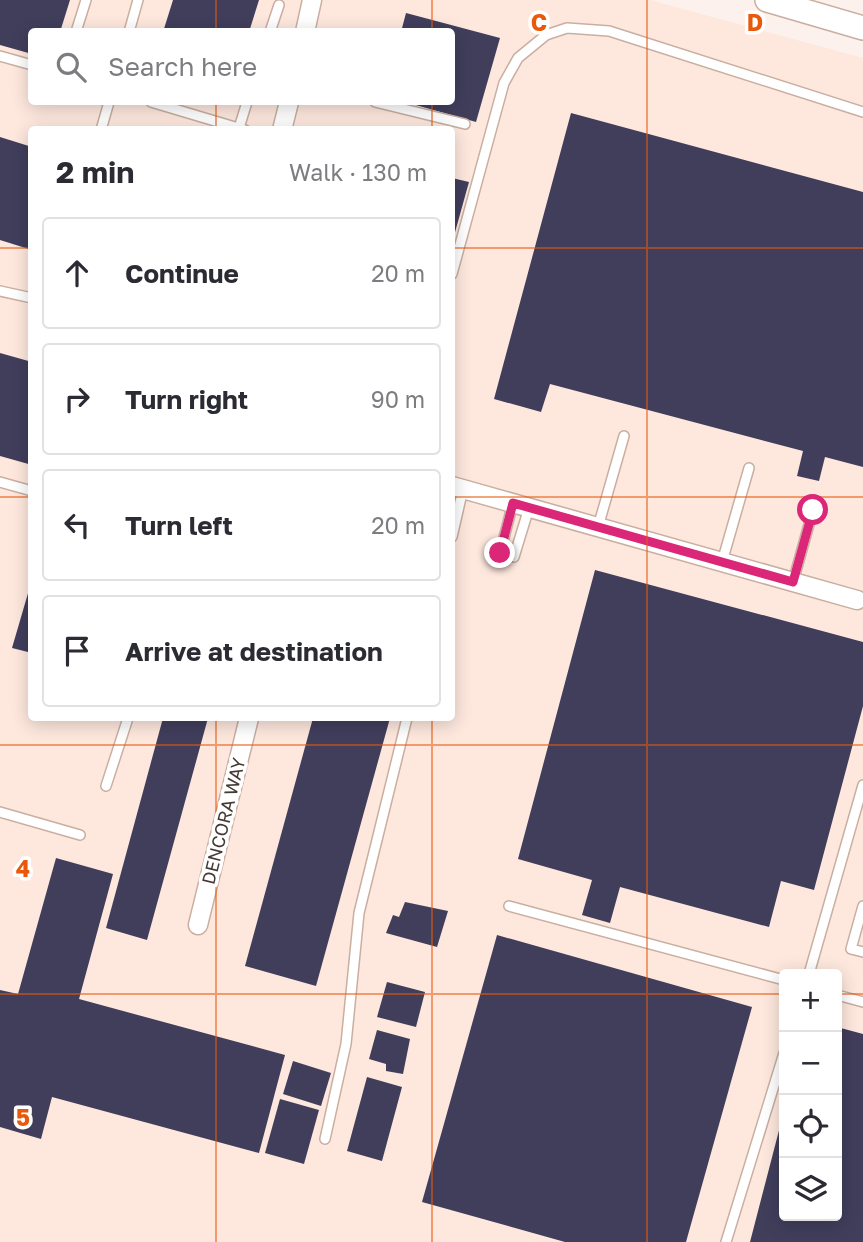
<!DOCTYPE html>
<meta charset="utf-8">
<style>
body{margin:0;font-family:"Golos Text",sans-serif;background:#f2f2f3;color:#2b2b33}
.controls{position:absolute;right:21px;bottom:21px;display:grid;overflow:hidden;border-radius:7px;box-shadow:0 4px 18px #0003}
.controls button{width:63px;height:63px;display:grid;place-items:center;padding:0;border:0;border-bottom:2px solid #e1e1e2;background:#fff;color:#2b2b33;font:35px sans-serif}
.stop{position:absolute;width:21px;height:21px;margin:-16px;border:5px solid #db2777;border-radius:50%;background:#fff}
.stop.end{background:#db2777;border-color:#fff;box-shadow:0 2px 7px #0008}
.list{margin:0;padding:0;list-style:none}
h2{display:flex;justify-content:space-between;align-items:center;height:91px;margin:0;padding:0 28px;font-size:30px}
h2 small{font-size:23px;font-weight:400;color:#7c7c81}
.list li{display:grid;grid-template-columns:46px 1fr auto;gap:21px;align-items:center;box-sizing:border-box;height:112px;margin:0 14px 14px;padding:0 14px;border:2px solid #e1e1e2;border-radius:7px}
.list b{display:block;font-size:26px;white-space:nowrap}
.list em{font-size:23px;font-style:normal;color:#7c7c81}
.icon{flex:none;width:38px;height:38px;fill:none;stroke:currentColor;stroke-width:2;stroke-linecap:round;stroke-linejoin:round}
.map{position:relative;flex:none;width:863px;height:1242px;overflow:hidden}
.search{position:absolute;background:#fff;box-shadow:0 4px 18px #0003;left:28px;top:28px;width:427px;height:77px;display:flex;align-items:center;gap:18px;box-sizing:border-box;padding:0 24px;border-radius:7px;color:#7c7c81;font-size:26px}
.panel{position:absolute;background:#fff;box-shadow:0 4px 18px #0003;left:28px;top:126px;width:427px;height:595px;border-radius:7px}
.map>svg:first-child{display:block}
.built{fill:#fee8de;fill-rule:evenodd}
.building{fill:#413e5c}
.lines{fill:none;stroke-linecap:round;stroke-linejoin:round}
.service-casing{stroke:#c9aea1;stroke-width:12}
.minor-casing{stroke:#c9aea1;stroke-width:21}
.tertiary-casing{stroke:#c9aea1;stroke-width:26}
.service{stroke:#fff;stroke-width:9}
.minor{stroke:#fff;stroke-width:18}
.tertiary{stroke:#fff;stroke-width:23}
.route{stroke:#db2777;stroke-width:9}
.grid{fill:none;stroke:#e8590c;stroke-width:2;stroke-opacity:0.55}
.labels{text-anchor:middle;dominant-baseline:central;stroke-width:7;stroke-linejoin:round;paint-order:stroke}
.street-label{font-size:18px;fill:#443933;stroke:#fff}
.grid-label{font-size:23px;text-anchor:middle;font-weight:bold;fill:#e8590c;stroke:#fff;stroke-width:7;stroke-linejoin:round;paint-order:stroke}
</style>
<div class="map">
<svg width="863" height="1242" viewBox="0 0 863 1242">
<rect width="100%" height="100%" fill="#fcf1ec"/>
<path class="built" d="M0,0h650l213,58v1184h-863zM32,32h420v70h-420zM32,130h420v588h-420zM784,974h53v242h-53z"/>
<g class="building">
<polygon points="0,0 70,0 60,32 32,32 32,54 0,45"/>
<polygon points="173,0 259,0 249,32 163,32"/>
<polygon points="406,13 500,38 476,122 405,102 452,102 452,32 401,32"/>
<polygon points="571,113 863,192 863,467 825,457 819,481 797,476 803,451 550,384 541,412 494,399"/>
<polygon points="0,137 32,147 32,250 0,240"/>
<polygon points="452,178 469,182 452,243"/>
<polygon points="0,353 32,362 32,465 0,456"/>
<polygon points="595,570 863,642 863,706 814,890 781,881 769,927 620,887 610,923 582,915 592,880 518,859"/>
<polygon points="31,583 32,583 32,653 12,648"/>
<polygon points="163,718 208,718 147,940 106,928"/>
<polygon points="313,718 390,718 316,986 245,966"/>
<polygon points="56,858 113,874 79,999 285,1055 259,1153 52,1097 41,1139 0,1127 0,990 18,994"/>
<polygon points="405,902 448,911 437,947 386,933 393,915 399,917"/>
<polygon points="497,935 752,1007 686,1242 565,1242 422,1202"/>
<polygon points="387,982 425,992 416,1027 377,1017"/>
<polygon points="837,1027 863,1034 863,1242 750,1242 783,1115 784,1216 837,1216"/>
<polygon points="377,1030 410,1039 403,1074 386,1071 386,1064 369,1059"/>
<polygon points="293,1061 331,1073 321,1106 283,1094"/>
<polygon points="367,1077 402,1087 382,1161 347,1151"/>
<polygon points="280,1099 319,1110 304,1164 265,1153"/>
</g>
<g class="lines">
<defs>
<g id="service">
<polyline points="76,32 86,0"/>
<polyline points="129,32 138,0"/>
<polyline points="270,32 279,5"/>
<polyline points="0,56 32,65"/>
<polyline points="151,102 245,130"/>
<polyline points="375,102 465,124"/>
<polyline points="239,128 247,102"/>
<polyline points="101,130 109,102"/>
<polyline points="452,274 504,83 518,58 546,35 567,28 609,31 863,112"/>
<polyline points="0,291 32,298"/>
<polyline points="0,482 32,491"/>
<polyline points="598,527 624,436"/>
<polyline points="452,537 463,489"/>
<polyline points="500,553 513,503"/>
<polyline points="514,557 529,508"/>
<polyline points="722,562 749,468"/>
<polyline points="793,582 813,510"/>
<polyline points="106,786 128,718"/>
<polyline points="0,812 80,835"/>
<polyline points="509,906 784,980"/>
<polyline points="863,906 851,949 863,952"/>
<polyline points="809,974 863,785"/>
<polyline points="837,995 863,1002"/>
<polyline points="325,1139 346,1044 359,913 407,718"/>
<polyline points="726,1242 784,1053"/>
</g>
<g id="minor">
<polyline points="305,32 312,0"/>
<polyline points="282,130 289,102"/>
<polyline points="452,486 857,600"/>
<polyline points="198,925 249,718"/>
</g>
<polyline id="tertiary" points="767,0 863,28"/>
</defs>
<use href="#service" class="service-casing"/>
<use href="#minor" class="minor-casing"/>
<use href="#tertiary" class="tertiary-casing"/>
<use href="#service" class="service"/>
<use href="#minor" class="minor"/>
<use href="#tertiary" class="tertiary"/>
</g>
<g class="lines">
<polyline class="route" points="500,553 513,503 793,582 813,510"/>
</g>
<path class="grid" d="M216,0v32M432,0v32M647,0v1242M216,102v28M432,102v28M0,248h32M452,248h411M0,497h32M452,497h411M216,718v524M432,718v524M0,745h863M0,994h784M837,994h26"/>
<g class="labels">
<g class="street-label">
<text transform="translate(223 821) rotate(-76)">DENCORA WAY</text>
</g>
</g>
<g class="grid-label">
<text x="539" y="31">C</text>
<text x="755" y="31">D</text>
<text x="23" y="877">4</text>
<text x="23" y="1126">5</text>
</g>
</svg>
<div class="controls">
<button>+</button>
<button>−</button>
<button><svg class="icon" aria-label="locate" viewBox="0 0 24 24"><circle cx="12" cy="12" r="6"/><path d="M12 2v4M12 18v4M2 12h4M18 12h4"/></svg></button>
<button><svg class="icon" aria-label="layers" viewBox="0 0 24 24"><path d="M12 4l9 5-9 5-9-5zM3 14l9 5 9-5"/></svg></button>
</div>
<div class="stop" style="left:813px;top:510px"></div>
<div class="stop end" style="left:500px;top:553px"></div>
<div class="search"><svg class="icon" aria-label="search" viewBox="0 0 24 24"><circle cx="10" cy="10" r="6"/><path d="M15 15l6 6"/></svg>Search here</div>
<section class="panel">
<h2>2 min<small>Walk · 130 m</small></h2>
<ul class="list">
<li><svg class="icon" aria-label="ahead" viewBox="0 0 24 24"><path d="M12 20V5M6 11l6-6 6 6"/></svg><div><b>Continue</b></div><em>20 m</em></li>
<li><svg class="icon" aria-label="right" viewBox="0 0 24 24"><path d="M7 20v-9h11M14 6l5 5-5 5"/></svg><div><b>Turn right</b></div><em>90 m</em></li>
<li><svg class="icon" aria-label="left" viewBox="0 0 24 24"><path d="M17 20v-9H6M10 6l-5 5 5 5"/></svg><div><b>Turn left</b></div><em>20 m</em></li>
<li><svg class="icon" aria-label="arrive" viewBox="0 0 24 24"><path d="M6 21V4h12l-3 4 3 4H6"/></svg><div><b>Arrive at destination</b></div></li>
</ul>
</section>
</div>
